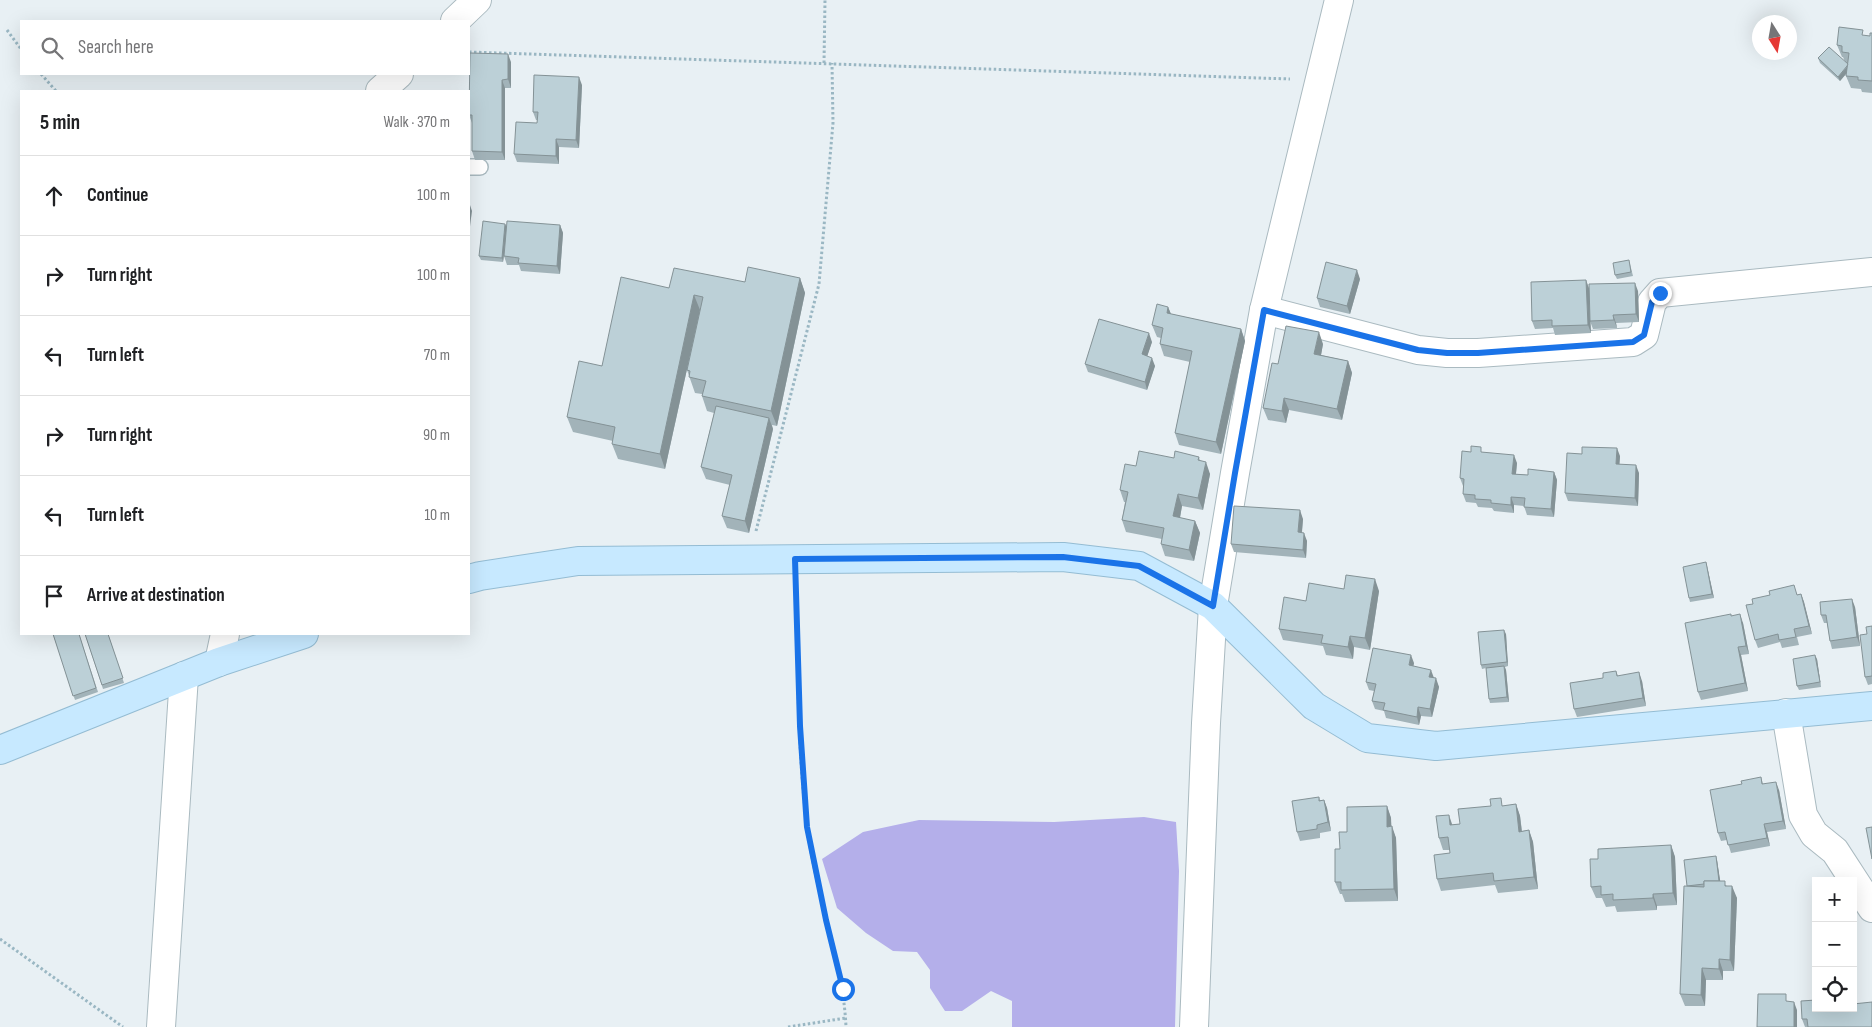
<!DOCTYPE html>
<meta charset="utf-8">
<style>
body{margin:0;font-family:"Sofia Sans Condensed",sans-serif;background:#f6f6f6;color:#202124}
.controls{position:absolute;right:15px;bottom:15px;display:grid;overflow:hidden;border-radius:0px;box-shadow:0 5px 20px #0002}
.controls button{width:45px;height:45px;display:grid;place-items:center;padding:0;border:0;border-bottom:1px solid #e0e0e0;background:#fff;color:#202124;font:25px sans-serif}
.compass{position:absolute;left:1752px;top:15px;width:45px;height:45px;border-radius:50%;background:#fff;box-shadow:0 5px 20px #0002;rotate:169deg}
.stop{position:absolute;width:15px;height:15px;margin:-11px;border:4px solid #1a73e8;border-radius:50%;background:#fff}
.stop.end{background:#1a73e8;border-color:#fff;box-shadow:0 1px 5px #0008}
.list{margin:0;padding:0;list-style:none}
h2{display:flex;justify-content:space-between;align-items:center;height:65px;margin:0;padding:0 20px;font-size:21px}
h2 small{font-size:16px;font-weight:400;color:#757577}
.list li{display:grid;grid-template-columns:32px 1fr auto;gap:15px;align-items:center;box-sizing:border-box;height:80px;padding:0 20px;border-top:1px solid #e0e0e0}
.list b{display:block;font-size:19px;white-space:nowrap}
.list em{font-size:16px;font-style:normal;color:#757577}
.icon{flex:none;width:28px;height:28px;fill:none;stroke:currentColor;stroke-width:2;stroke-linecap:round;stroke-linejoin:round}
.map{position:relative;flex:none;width:1872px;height:1027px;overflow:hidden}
.search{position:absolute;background:#fff;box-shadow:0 5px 20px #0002;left:20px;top:20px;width:450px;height:55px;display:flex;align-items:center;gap:12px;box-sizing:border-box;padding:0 18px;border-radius:0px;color:#757577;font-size:19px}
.panel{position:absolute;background:#fff;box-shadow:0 5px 20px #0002;left:20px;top:90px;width:450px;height:545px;border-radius:0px}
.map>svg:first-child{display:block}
.green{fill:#b4afea}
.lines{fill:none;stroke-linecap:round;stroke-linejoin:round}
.lane-casing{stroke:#aabac0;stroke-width:18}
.street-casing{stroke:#aabac0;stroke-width:30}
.secondary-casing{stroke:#94bcd3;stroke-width:30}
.path{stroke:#9ab7c3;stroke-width:3;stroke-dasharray:2.5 2.5;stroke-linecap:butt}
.lane{stroke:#fff;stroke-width:15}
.street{stroke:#fff;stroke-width:28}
.secondary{stroke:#c7e9ff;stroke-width:28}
.wall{fill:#a2b3b9}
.shaded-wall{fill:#849296}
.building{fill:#bcd0d7;stroke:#849296}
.route{stroke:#1a73e8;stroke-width:6}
</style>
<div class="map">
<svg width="1872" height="1027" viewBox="0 0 1872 1027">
<rect width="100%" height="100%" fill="#e8f0f4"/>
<polygon class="green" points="1144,817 1176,822 1179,871 1175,1027 1012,1027 1012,1001 991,991 962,1011 945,1011 930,988 930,970 917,952 893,951 866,933 837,908 822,859 863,832 919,820 1054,822"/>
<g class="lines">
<defs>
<polyline id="lane" points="469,167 480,167"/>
<g id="street">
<polyline points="455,21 477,0"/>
<polyline points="380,91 399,74"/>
<polyline points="1264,310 1418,350 1447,353 1478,353 1633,342 1644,335 1652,302 1660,293 1872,272"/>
<polyline points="219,662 225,634"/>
<polyline points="1786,713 1803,815 1814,834 1835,851 1872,908"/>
<polyline points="161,1027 184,676"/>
<polyline points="1194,1027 1206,723 1213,606 1235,473 1264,310 1339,0"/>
</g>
<g id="secondary">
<polyline points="469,579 480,576 578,561 1063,557 1139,566 1213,606 1314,706 1367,738 1436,746 1872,706"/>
<polyline points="0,750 219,662 304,634"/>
</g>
</defs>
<use href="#lane" class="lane-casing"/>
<use href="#street" class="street-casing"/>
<use href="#secondary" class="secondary-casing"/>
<g class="path">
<polyline points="7,30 21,49"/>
<polyline points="469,52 1290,79"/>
<polyline points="824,63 825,0"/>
<polyline points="41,74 56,91"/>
<polyline points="756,531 819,284 833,123 832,63"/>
<path d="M796,587c2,80 1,160 11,239 8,68 36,133 39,201"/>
<polyline points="0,939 123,1027"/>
<polyline points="788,1027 846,1018"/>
</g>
<use href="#lane" class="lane"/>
<use href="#street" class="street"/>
<use href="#secondary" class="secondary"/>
</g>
<g class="wall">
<polygon points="1872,33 1872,93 1862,92 1861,89 1851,88 1846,76 1847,73 1840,81 1820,63 1818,58 1845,62 1843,57 1842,57 1837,45 1865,36 1870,36"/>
<polygon points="511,62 511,88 505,88 505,160 475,160 472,151 472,123 469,115"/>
<polygon points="582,85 579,148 559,147 559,164 517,162 514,154 537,123 537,120 536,120 533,112"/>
<polygon points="505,224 506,226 560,225 563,233 560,274 521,271 519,265 507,265 504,256 505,251 503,262 481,260 479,256"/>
<polygon points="1630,264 1633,276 1617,279 1615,275"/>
<polygon points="800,278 805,293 777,426 772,425 773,429 749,533 727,528 722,516 730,485 706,479 701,467 714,413 707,411 702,396 702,394 695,393 687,370 700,310 665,469 618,459 612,444 613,441 573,432 567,417 602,366 669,288"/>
<polygon points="1360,279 1350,314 1320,307 1317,298"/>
<polygon points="1586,280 1589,288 1638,291 1639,322 1616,323 1617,328 1593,329 1590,321 1591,333 1555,335 1553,328 1535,329 1532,321"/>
<polygon points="1168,307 1171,314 1241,329 1245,341 1221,454 1179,445 1175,433 1190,362 1164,356 1160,344 1161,338 1157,337 1152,325"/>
<polygon points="1152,342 1147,356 1155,366 1147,390 1088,372 1085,364"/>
<polygon points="1323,344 1321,355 1348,361 1352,373 1342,420 1289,410 1286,423 1268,420 1263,408 1278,364"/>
<polygon points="1483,452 1517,463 1516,474 1528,475 1554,472 1557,480 1554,517 1527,515 1524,506 1514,505 1514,513 1494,511 1492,508 1478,507 1476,503 1466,502 1463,494 1463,486 1460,478"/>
<polygon points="1620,456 1619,464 1639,473 1638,506 1568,501 1565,493"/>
<polygon points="1199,457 1200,461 1210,474 1203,510 1182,506 1180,518 1195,521 1200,533 1194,561 1165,556 1161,544 1162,539 1126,532 1122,520 1125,502 1124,502 1120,490 1136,466 1174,458"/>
<polygon points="1303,519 1302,533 1307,541 1306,558 1234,552 1231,544"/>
<polygon points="1706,562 1714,598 1690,602 1689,598"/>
<polygon points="1344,589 1379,591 1370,650 1354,647 1353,659 1326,655 1323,646 1283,640 1279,629 1306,601"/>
<polygon points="1801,594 1804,602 1812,634 1797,637 1799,645 1782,648 1780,642 1758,648 1755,640 1797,595"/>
<polygon points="1855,607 1860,646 1832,649 1830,641 1827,623 1824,623 1821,615"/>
<polygon points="1731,616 1743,623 1749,654 1741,655 1748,691 1701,700 1698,692"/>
<polygon points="1872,626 1872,684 1868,685 1865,677 1867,634"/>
<polygon points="53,634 79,634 98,692 75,700"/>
<polygon points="85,634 108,634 124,683 103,689"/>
<polygon points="1506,634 1508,666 1505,667 1506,670 1509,702 1490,703 1489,699 1486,668 1482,669 1481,665"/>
<polygon points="1817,659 1821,687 1799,690 1797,686"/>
<polygon points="1414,663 1413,666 1434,678 1439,687 1432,717 1421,716 1419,725 1386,718 1384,711 1375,709 1372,701 1374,691 1369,690 1366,682"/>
<polygon points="1616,671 1618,676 1642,681 1646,706 1577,717 1574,709 1603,678"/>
<polygon points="1761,777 1763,784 1779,790 1786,829 1767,832 1770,846 1731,853 1727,840 1721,841 1718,833 1742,784"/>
<polygon points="1319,797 1320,800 1324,800 1327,808 1331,831 1320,833 1320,838 1300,841 1297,832"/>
<polygon points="1516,804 1520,816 1522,831 1529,830 1533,842 1538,889 1498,893 1495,885 1441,891 1437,879 1450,853 1450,850 1443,850 1439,838 1452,825 1460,824 1504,806"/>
<polygon points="1387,806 1391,818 1391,826 1396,838 1398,901 1345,902 1342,894 1340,894 1335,882 1340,849 1347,832"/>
<polygon points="1671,845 1675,857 1677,905 1657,906 1657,910 1617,912 1615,906 1606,907 1602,898 1596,898 1591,887 1598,859"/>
<polygon points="1716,856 1717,860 1720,881 1727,886 1737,898 1734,971 1723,971 1723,980 1706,980 1705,1006 1685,1006 1680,994 1687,886"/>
<polygon points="1816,1008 1872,1027 1805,1027 1802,1019"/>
</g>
<g class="shaded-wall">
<polygon points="508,54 511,62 511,88 508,79"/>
<polygon points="1849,65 1850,69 1840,81 1838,77"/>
<polygon points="579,77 582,85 579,148 576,140"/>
<polygon points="502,80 505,88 505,160 502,152"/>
<polygon points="556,139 559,147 559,164 556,156"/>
<polygon points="469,202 472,211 469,234"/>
<polygon points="505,224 507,228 503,262 502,258"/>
<polygon points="560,225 563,233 560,274 557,266"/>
<polygon points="1357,270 1360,279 1350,314 1347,306"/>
<polygon points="800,278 805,293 777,426 771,411"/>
<polygon points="1586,280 1589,289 1591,333 1588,325"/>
<polygon points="1635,283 1638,291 1639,322 1636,314"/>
<polygon points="694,295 700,310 665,469 660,454"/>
<polygon points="1168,307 1173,319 1167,313"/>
<polygon points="1613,315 1616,323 1617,328 1614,320"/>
<polygon points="1241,329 1245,341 1221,454 1216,442"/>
<polygon points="1319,332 1323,344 1319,366 1314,354"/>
<polygon points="1149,333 1152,342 1145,363 1142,354"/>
<polygon points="1152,358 1155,366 1147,390 1145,382"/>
<polygon points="1348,361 1352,373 1342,420 1337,409"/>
<polygon points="1284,398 1289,410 1286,423 1282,411"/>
<polygon points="769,418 773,429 749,533 745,521"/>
<polygon points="1617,448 1620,456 1619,472 1616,464"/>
<polygon points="1514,455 1517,463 1515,482 1512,474"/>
<polygon points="1206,462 1210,474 1203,510 1198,498"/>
<polygon points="1636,465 1639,473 1638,506 1635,498"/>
<polygon points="1554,472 1557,480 1554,517 1551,509"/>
<polygon points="1178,494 1182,506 1178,528 1173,516"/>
<polygon points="1511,497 1514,505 1514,513 1511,505"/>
<polygon points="1300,510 1303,519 1301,541 1298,532"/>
<polygon points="1195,521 1200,533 1194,561 1189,550"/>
<polygon points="1304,533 1307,541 1306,558 1303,550"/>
<polygon points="1706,562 1707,566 1714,598 1712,594"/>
<polygon points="1375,579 1379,591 1370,650 1365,638"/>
<polygon points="1801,594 1804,602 1812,634 1809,626"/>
<polygon points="1852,599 1855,607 1860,646 1857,637"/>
<polygon points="1740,614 1743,623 1749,654 1746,646"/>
<polygon points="1504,630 1506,634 1508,666 1507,662"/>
<polygon points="1350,636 1354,647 1353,659 1348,647"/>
<polygon points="1738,647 1741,655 1748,691 1745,683"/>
<polygon points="1411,655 1414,663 1412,673 1409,665"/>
<polygon points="1815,655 1817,659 1821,687 1820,682"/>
<polygon points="1504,666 1506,670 1509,702 1507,697"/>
<polygon points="1431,670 1434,678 1429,677"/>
<polygon points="1639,672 1642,681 1646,706 1643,698"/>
<polygon points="1436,678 1439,687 1432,717 1430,709"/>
<polygon points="1418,707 1421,716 1419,725 1417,717"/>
<polygon points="1776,782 1779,790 1786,829 1783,821"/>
<polygon points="1324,800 1327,808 1331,831 1328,822"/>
<polygon points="1516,804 1520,816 1523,843 1519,832"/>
<polygon points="1387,806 1391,818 1392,839 1387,827"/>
<polygon points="1449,815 1453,827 1450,825"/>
<polygon points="1764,824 1767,832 1770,846 1767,838"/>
<polygon points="1392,826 1396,838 1398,901 1394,889"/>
<polygon points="1529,830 1533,842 1538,889 1534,877"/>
<polygon points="1671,845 1675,857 1677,905 1673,893"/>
<polygon points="1716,856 1717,860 1721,886 1719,882"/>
<polygon points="1732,886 1737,898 1734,971 1730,960"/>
<polygon points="1653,894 1657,906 1657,910 1653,898"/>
<polygon points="1719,959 1723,971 1723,980 1719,969"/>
<polygon points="1702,968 1706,980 1705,1006 1701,995"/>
<polygon points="1794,1002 1797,1010 1797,1027 1794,1027"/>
</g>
<g class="building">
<polygon points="1839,27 1863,30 1862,35 1870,36 1870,33 1872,33 1872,81 1858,80 1858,77 1846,76 1849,53 1842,52 1842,46 1837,45"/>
<polygon points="1829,47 1848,64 1847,66 1838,77 1818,58"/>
<polygon points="470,53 508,54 508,79 502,80 502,152 472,151 472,115 469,115"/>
<polygon points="534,75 579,77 576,140 556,139 556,156 514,154 516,122 537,123 538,112 533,112"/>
<polygon points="483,221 505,224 502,258 479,256"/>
<polygon points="507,221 560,225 557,266 518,263 519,258 504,256"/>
<polygon points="1629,260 1631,272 1615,275 1613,263"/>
<polygon points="1326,262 1357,270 1347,306 1317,298"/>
<polygon points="748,267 800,278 771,411 702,396 706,381 689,377 690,371 687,370 703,297 694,295 660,454 612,444 615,427 567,417 579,361 602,366 621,277 669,288 674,268 745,282"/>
<polygon points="1586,280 1588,325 1552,326 1552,320 1532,321 1531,282"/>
<polygon points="1635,283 1636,314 1613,315 1614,320 1590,321 1589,284"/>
<polygon points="1157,304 1168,307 1167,313 1241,329 1216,442 1175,433 1192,351 1160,344 1163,328 1152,325"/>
<polygon points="1099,319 1149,333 1142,354 1152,358 1145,382 1085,364"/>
<polygon points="1286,326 1319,332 1314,354 1348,361 1337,409 1284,398 1282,411 1263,408 1272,363 1278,364"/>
<polygon points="716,406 769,418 745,521 722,516 732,475 701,467"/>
<polygon points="1471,446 1481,447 1481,452 1514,455 1512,474 1528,475 1528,469 1554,472 1551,509 1524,507 1525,498 1511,497 1511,505 1491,503 1491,500 1475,499 1475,495 1463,494 1464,479 1460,478 1462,451 1471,452"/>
<polygon points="1582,447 1617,448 1616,464 1636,465 1635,498 1565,493 1567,453 1582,454"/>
<polygon points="1139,451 1174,458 1175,451 1199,457 1198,460 1206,462 1198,498 1178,494 1173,516 1195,521 1189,550 1161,544 1164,528 1122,520 1128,492 1120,490 1125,464 1136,466"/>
<polygon points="1234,506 1300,510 1298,532 1304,533 1303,550 1231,544"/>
<polygon points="1706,562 1712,594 1689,598 1683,567"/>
<polygon points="1346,575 1375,579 1365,638 1350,636 1348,647 1321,643 1323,635 1279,629 1284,597 1306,601 1309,583 1344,589"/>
<polygon points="1794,585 1797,595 1801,594 1809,626 1794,629 1796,637 1779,640 1778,634 1755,640 1746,605 1753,604 1752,599 1770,595 1769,591"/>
<polygon points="1852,599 1857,637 1830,641 1826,615 1821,615 1820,602"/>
<polygon points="1731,614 1731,616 1740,614 1746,646 1738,647 1745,683 1698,692 1685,623"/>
<polygon points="1872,626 1872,676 1865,677 1860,635 1867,634 1866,627"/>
<polygon points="1504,630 1507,662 1481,665 1478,632"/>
<polygon points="53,634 79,634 96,688 73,696"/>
<polygon points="85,634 108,634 123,678 102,685"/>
<polygon points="1373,648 1411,655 1409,665 1431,670 1429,677 1436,678 1430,709 1418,707 1417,717 1383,710 1385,703 1372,701 1376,684 1366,682"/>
<polygon points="1815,655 1820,682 1797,686 1793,659"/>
<polygon points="1504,666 1507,697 1489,699 1486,668"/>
<polygon points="1616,671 1617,676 1639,672 1643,698 1574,709 1570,683 1603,678 1603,673"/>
<polygon points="1761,777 1762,784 1776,782 1783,821 1764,824 1767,838 1728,845 1725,832 1718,833 1710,790 1742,784 1741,781"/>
<polygon points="1319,797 1319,801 1324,800 1328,822 1317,825 1317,829 1297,832 1292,801"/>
<polygon points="1501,798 1502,806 1516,804 1519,832 1529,830 1534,877 1494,881 1493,873 1437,879 1434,855 1450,853 1448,837 1439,838 1436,816 1449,815 1450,825 1460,824 1458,809 1491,806 1490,799"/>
<polygon points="1387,806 1387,827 1392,826 1394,889 1341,890 1341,882 1335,882 1335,849 1340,849 1339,832 1347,832 1347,807"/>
<polygon points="1872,827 1872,859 1866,828"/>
<polygon points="1671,845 1673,893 1653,894 1653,898 1613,900 1613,894 1601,895 1601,886 1591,887 1590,859 1598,859 1598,849"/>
<polygon points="1716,856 1719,881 1704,881 1704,884 1687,886 1684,860"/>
<polygon points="1704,881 1725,881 1725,886 1732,886 1730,960 1719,959 1719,969 1702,968 1701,995 1680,994 1684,886 1704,887"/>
<polygon points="1758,994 1786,994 1786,1001 1794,1002 1794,1027 1757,1027"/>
<polygon points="1816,1000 1816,1008 1853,1008 1853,1004 1872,1002 1872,1027 1808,1027 1807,1019 1802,1019 1801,1001"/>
</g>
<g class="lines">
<polyline class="route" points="843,989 826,920 807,827 800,726 795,559 1063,557 1139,566 1213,606 1235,473 1264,310 1418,350 1447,353 1478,353 1633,342 1644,335 1652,302 1660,293"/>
</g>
</svg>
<div class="controls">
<button>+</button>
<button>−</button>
<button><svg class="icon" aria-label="locate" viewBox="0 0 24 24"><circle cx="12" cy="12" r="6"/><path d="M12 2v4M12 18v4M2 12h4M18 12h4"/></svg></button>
</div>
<svg class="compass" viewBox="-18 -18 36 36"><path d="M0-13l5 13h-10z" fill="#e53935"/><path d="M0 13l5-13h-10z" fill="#757577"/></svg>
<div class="stop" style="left:843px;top:989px"></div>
<div class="stop end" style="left:1660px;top:293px"></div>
<div class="search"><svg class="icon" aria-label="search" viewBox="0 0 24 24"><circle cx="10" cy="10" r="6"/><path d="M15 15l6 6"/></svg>Search here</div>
<section class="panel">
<h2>5 min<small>Walk · 370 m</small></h2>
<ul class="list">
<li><svg class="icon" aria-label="ahead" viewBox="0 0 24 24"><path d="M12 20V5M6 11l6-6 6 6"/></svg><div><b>Continue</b></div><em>100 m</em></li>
<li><svg class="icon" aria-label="right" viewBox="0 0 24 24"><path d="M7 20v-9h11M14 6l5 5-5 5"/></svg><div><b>Turn right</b></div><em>100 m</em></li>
<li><svg class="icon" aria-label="left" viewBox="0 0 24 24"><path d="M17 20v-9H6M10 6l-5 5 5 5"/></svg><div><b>Turn left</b></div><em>70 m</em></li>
<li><svg class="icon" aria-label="right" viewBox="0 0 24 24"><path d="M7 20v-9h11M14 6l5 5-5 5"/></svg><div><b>Turn right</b></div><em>90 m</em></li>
<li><svg class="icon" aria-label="left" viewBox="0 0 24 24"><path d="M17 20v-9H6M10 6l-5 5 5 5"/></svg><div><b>Turn left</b></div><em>10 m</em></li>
<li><svg class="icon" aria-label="arrive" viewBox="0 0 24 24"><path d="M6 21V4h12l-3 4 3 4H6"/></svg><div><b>Arrive at destination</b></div></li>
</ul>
</section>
</div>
